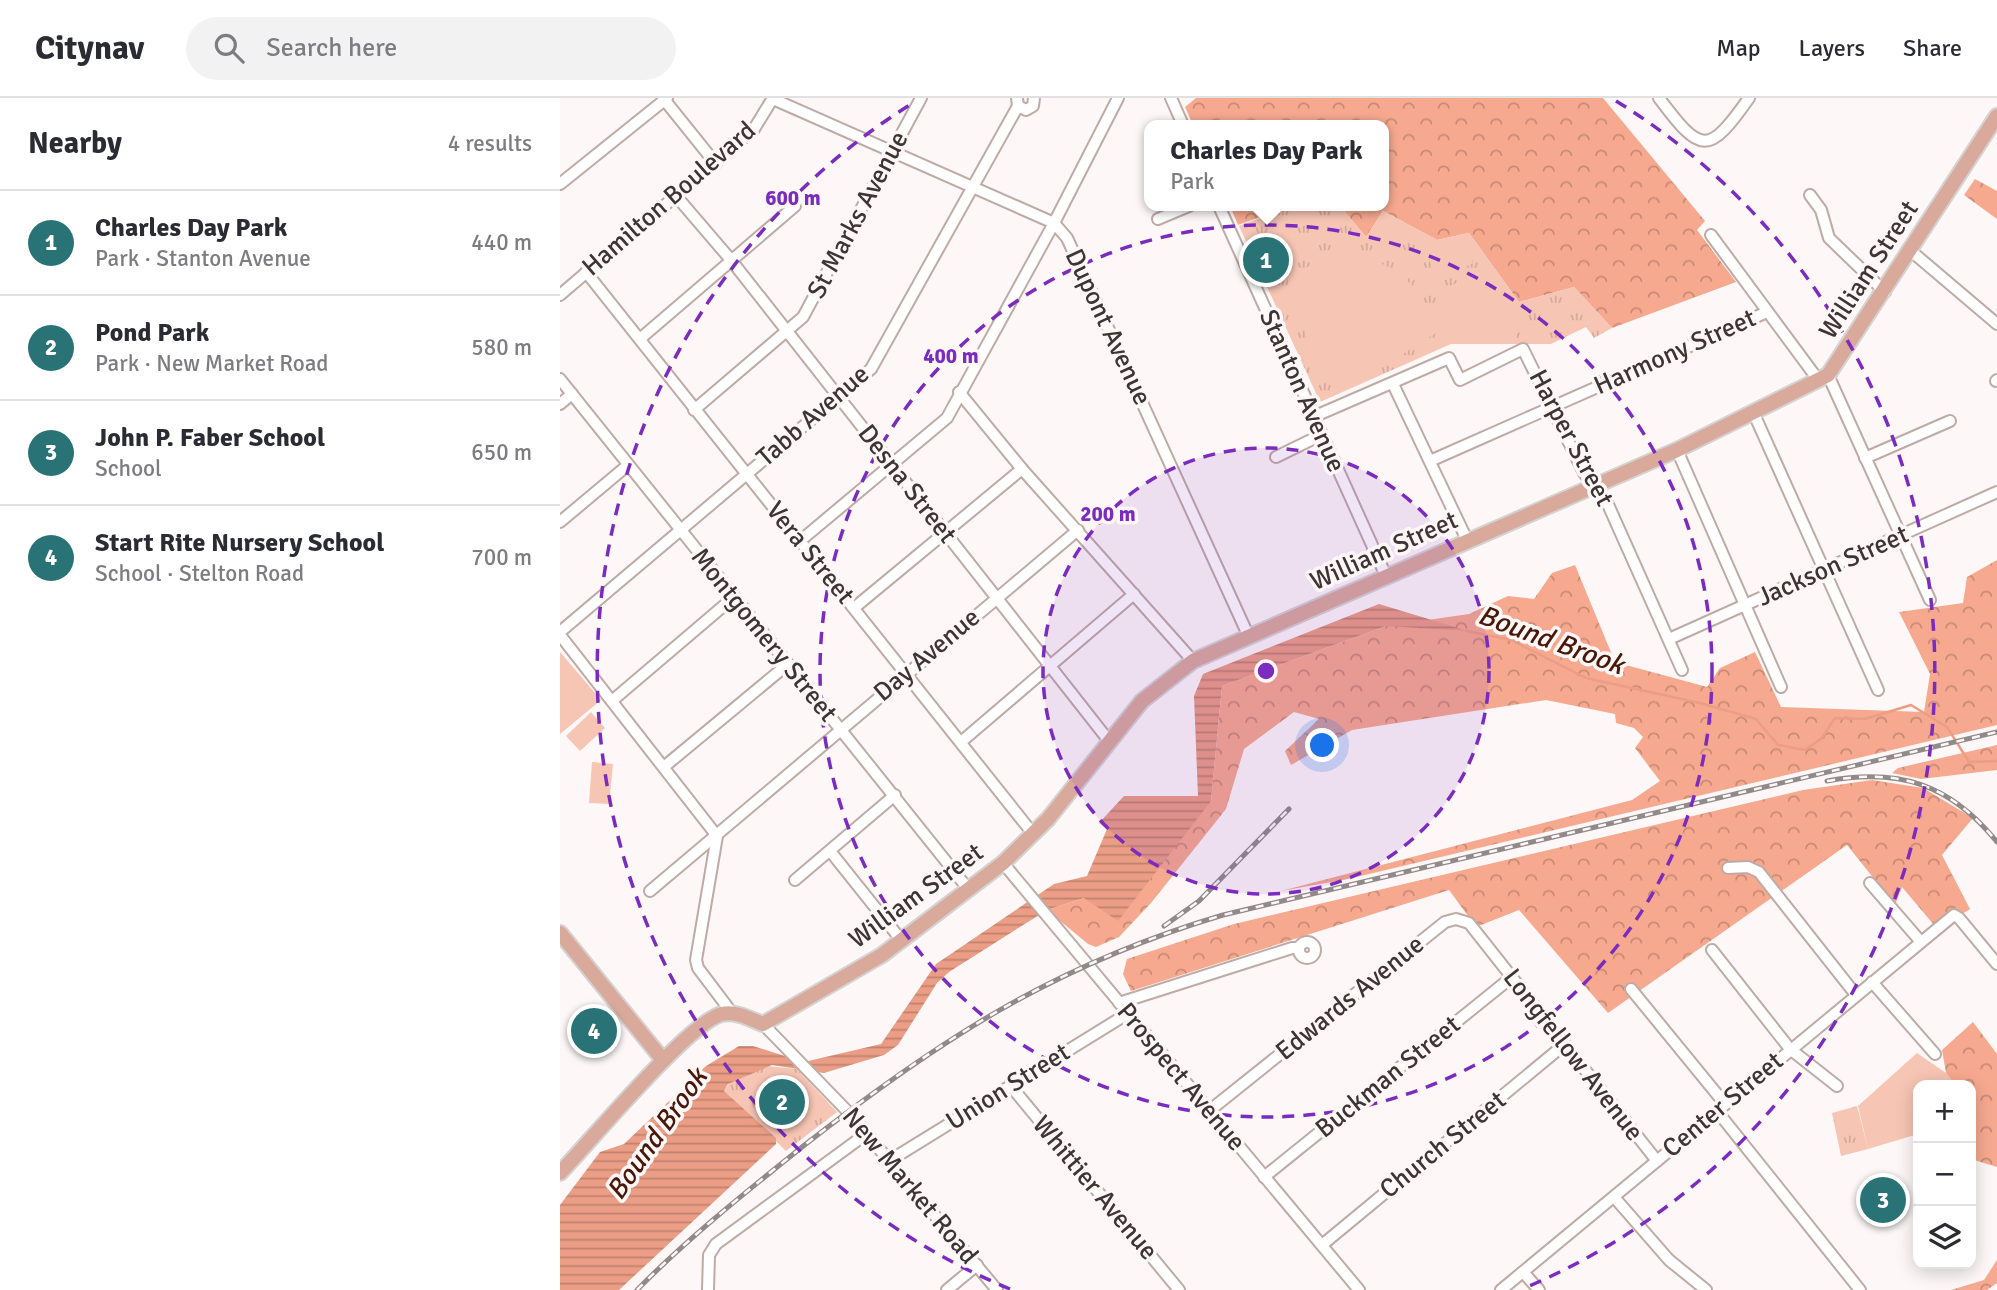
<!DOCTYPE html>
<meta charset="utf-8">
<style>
body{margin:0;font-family:Signika,sans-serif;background:#f2f2f3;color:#2b2b33}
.controls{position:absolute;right:21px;bottom:21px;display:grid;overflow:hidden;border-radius:14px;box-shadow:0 4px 18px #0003}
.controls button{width:63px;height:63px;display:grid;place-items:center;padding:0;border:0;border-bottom:2px solid #e1e1e2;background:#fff;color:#2b2b33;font:35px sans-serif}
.you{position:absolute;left:763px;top:648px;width:24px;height:24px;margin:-18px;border:5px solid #fff;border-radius:50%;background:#1a73e8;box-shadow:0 0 0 10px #1a73e833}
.badge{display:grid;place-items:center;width:46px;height:46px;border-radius:50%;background:#297376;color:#fff;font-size:23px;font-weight:700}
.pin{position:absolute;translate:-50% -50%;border:4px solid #fff;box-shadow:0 2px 7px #0006}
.popup{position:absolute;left:584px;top:22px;width:245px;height:91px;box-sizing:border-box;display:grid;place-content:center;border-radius:14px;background:#fff;filter:drop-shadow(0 2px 5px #0005);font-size:23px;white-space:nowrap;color:#7c7c81}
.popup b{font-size:26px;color:#2b2b33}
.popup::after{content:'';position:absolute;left:50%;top:100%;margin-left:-14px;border:14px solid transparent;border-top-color:#fff}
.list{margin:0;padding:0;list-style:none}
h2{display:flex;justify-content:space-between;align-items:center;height:91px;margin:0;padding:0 28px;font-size:30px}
h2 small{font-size:23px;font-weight:400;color:#7c7c81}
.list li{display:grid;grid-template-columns:46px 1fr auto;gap:21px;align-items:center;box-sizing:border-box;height:105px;padding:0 28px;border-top:2px solid #e1e1e2}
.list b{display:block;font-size:26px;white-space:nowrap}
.list p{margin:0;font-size:23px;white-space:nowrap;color:#7c7c81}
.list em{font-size:23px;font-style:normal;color:#7c7c81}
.icon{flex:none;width:38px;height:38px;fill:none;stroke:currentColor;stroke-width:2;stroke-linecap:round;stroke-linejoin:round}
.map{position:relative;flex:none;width:1437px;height:1192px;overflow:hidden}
header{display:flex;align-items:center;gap:42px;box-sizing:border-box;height:98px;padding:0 35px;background:#fff;border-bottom:2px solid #e1e1e2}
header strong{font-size:33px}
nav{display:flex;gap:38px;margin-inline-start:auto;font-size:24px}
.search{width:490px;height:63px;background:#f2f2f3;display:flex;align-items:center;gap:18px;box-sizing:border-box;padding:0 24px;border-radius:38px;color:#7c7c81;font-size:26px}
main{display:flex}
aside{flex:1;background:#fff}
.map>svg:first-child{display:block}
.forest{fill:url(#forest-crowns)}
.park{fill:url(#park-tufts)}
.pitch{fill:#f6c5b4}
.water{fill:url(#water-rules)}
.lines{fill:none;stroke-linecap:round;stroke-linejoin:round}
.stream{stroke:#eb9e85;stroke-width:2.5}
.minor-casing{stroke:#bfaba5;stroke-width:14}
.major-casing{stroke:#d4d3d2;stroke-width:18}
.minor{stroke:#fff;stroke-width:10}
.major{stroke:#d9aa9b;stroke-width:14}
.rail-casing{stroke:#918a88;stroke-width:5}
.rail{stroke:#fdf8f7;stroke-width:2.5;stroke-dasharray:8;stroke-linecap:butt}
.ring{fill:none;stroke:#7b2cbf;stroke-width:3.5;stroke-dasharray:12 9}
.labels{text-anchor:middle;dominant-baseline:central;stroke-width:7;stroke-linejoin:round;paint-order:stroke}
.street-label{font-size:26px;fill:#3d3533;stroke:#fdf8f7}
.water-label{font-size:28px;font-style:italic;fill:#481808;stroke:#fdf8f7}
.centre{fill:#7b2cbf;stroke:#fdf8f7;stroke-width:3.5}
.ring-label{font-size:21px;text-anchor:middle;font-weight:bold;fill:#7b2cbf;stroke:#fdf8f7;stroke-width:7;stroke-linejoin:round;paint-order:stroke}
</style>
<header>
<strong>Citynav</strong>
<div class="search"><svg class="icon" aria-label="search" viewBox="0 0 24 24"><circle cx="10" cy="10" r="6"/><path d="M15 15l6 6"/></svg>Search here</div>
<nav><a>Map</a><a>Layers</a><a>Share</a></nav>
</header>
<main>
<aside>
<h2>Nearby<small>4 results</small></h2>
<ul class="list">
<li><span class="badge">1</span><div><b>Charles Day Park</b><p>Park · Stanton Avenue</p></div><em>440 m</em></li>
<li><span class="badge">2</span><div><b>Pond Park</b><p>Park · New Market Road</p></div><em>580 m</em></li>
<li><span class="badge">3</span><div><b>John P. Faber School</b><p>School</p></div><em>650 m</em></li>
<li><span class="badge">4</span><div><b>Start Rite Nursery School</b><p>School · Stelton Road</p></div><em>700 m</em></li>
</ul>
</aside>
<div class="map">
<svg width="1437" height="1192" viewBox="0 0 1437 1192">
<defs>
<pattern id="forest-crowns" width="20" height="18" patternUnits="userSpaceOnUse" patternTransform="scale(1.75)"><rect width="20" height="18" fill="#f6a98f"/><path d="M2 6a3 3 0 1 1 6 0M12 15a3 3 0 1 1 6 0" fill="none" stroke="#c88a75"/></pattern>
<pattern id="park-tufts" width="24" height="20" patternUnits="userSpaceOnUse" patternTransform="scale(1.75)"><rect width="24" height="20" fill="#f6c5b4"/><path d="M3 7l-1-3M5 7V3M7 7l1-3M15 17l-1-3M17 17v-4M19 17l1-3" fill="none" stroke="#d4aa9b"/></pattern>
<pattern id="water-rules" width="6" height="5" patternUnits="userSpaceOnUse" patternTransform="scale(1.75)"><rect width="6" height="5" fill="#eb9e85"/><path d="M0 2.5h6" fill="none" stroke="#c0826d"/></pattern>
</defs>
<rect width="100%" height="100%" fill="#fdf8f7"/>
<g class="forest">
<polygon points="636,0 1043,0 1145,123 1137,132 1176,184 1052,230 1014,189 959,204 909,135 877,142 823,113 806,139 780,108 823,108 823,27 633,27 625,9"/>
<polygon points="1415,81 1437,93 1437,121 1404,97"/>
<polygon points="670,108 731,108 678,127"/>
<polygon points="1437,462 1437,627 788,781 721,793 1072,702 1100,683 1075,650 1083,639 1074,630 1056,625 1055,616 986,602 792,632 731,667 725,653 759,621 734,614 684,651 666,711 591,805 559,839 536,849 528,846 487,812 524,800 651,703 662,588 826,528 909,516 948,498 974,501 992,475 1015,467 1055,564 1147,589 1160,570 1195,554 1221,609 1364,614 1370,576 1339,514 1403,505 1407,479"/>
<polygon points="1437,647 1437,672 1361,681 1332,675 1338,670"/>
<path d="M1312,682l51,8 50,30 -31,37 28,54c-5,5 -25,9 -36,16l-32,-38 -7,18 -48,-60 -239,168 -89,-103 -43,17 -27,-37 -318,101 -8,-17 4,-15 107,-35 569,-134z"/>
<polygon points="1413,924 1437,956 1437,1069 1411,1061 1411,987 1395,987 1386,975 1382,952"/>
<polygon points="1437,1162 1437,1185 1427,1192 1391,1192 1424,1182"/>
</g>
<g class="park">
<polygon points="731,108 780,108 806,139 823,113 877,142 909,135 959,204 1014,189 1052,230 1034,240 1026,229 991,246 891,246 760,304 679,128"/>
<polygon points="207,968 237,971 277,1014 226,1053 164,993 171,983"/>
<polygon points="1297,1008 1308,1051 1281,1058 1272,1015"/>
</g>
<g class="pitch">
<polygon points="824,123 847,137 840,148 818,134"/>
<polygon points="816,136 839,150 832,160 810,146"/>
<polygon points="898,138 913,165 879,183 865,154"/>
<path d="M787,156c51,8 74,31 89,79l-71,45 -32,11 -18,-26 -28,-85 35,-19z"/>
<polygon points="929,163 959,204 956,246 900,246 881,217 878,197"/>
<polygon points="0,554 41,602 0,636"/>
<polygon points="31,614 45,630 20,653 6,638"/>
<polygon points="32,664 53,666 49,706 29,705"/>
<polygon points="1357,955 1386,975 1395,987 1358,987 1358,1036 1308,1051 1298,1008"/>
</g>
<polygon class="water" points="819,506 908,533 826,528 662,588 651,703 558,823 524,800 487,812 389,874 377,885 338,947 324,957 264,975 212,967 168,986 164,993 216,1040 216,1046 59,1192 0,1192 0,1107 40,1054 64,1046 146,968 179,948 193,948 244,964 321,946 376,866 494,786 527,778 547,731 539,725 564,698 638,698 634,598 643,576"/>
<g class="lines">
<polyline class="stream" points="907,533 951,542 1026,580 1140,605 1196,621 1218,647 1245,652 1262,640 1275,620 1305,621 1351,607 1387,629 1409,664 1437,663"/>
<defs>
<g id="minor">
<polyline points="103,0 156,66"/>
<polyline points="457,0 458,8 466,12 473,8 474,0"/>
<polyline points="611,0 623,27"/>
<path d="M1099,0c42,56 49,58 90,0"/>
<polyline points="213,1 494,125 507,140 689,539"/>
<polyline points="0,86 107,0"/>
<polyline points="1250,97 1261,112 1269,140 1325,194"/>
<polyline points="117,99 171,162 549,643"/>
<polyline points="659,108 826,478"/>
<polyline points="598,121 629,108"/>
<polyline points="1151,137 1259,283"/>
<polyline points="1351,153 1437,226"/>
<polyline points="26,174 474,737"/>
<polyline points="0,197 194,31 213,0"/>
<polyline points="81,240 235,108"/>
<polyline points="1268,277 1370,502"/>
<polyline points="0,281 409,792"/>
<polyline points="1436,283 1437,282"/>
<polyline points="833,286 907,442"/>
<polyline points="399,294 462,371 633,563"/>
<polyline points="0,306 12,296"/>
<polyline points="134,312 243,219 361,0"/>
<polyline points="1194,316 1318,592"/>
<polyline points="753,319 889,260 900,282 963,251 1024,375 1046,402 1122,572"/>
<polyline points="1117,352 1221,589"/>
<polyline points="716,359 761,337"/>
<polyline points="1305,360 1390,323"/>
<polyline points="870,363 1207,214"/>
<polyline points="0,424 68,367"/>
<polyline points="240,443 387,320 494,125 558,0"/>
<polyline points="294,510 462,371"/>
<polyline points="0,534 311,271 458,8"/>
<polyline points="0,537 157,738 136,862 138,870 172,915"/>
<polyline points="1109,541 1437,394"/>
<polyline points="53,602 174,499"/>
<polyline points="401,644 574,496"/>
<polyline points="105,668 228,566"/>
<polyline points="270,753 342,843"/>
<polyline points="443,765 799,1192"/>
<polyline points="1168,770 1188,769 1199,774 1296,897"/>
<polyline points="235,782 335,697"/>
<polyline points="1310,785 1361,844"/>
<polyline points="90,793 518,432"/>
<circle cx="747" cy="852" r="8"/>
<polyline points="1152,852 1230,951 1277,988"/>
<polyline points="1312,884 1375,956"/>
<polyline points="1071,891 1165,1006"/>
<polyline points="559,905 732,850 739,850"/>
<polyline points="203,926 291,1017 437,1192"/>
<polyline points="450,987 619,1192"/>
<polyline points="649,1013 885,824 896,821 909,825 1097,1063"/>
<polyline points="1157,1013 1300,1192"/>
<polyline points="329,1063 567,916"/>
<polyline points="704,1079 952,879"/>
<polyline points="1054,1099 1109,1162 1146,1192"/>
<polyline points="762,1147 1005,946"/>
<polyline points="963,1174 979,1192"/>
<polyline points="148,1192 149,1157 156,1146 306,1036"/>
<polyline points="387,1192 417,1167"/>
<polyline points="941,1192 1394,817 1399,820 1437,866"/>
</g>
<g id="major">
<polyline points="0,835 103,962"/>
<path d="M0,1075c29,-30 130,-152 162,-159 14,-3 28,5 41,10l119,-69 121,-92 45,-44 94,-118 51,-40 484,-211 151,-75 169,-259"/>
</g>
</defs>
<use href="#minor" class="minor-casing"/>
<use href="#major" class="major-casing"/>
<use href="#minor" class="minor"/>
<use href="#major" class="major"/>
<defs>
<g id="rail">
<path d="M1267,683c73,-13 123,3 170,61"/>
<polyline points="604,828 639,803 729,711"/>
<path d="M77,1192c51,-52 109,-98 165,-143 137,-107 252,-182 421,-232l774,-183"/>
</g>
</defs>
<use href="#rail" class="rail-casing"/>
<use href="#rail" class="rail"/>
</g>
<circle cx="706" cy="573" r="223" fill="#7b2cbf" fill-opacity=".12"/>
<g class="ring">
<circle cx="706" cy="573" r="223"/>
<circle cx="706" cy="573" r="446"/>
<path d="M450 1191A669 669 0 0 1 356 3M1056 3A669 669 0 0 1 962 1191"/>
</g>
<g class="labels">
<g class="street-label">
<text transform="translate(109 101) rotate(-41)">Hamilton Boulevard</text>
<text transform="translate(298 117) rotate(-62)">St Marks Avenue</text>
<text transform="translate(1309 172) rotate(-57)">William Street</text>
<text transform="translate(548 229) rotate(65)">Dupont Avenue</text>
<text transform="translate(1115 254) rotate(-24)">Harmony Street</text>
<text transform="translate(742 293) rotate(66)">Stanton Avenue</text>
<text transform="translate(253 318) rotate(-41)">Tabb Avenue</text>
<text transform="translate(1011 340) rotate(62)">Harper Street</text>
<text transform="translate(347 386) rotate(52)">Desna Street</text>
<text transform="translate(824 453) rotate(-24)">William Street</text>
<text transform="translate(250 455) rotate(51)">Vera Street</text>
<text transform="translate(1273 468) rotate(-24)">Jackson Street</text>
<text transform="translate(204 537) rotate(51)">Montgomery Street</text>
<text transform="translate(367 557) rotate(-40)">Day Avenue</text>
<text transform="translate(356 798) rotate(-36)">William Street</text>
<text transform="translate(790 900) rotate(-39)">Edwards Avenue</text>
<text transform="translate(1013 957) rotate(52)">Longfellow Avenue</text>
<text transform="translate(621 979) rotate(50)">Prospect Avenue</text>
<text transform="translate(828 979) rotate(-39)">Buckman Street</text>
<text transform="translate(448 989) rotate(-32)">Union Street</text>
<text transform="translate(1163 1007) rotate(-40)">Center Street</text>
<text transform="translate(883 1047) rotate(-39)">Church Street</text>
<text transform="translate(350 1088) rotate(50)">New Market Road</text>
<text transform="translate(535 1090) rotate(50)">Whittier Avenue</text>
</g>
<g class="water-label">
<text transform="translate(991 542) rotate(20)">Bound Brook</text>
<text transform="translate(97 1036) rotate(-55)">Bound Brook</text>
</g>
</g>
<circle cx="706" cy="573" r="10" class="centre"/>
<g class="ring-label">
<text x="233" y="107">600 m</text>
<text x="391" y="265">400 m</text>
<text x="548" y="423">200 m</text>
</g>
</svg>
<div class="controls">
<button>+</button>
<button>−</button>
<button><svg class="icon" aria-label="layers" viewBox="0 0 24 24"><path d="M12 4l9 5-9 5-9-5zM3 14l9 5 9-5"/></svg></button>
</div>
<div class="you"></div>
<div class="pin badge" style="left:706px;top:162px">1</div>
<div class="popup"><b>Charles Day Park</b>Park</div>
<div class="pin badge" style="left:222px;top:1004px">2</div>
<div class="pin badge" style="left:1323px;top:1102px">3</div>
<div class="pin badge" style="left:34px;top:933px">4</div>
</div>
</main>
